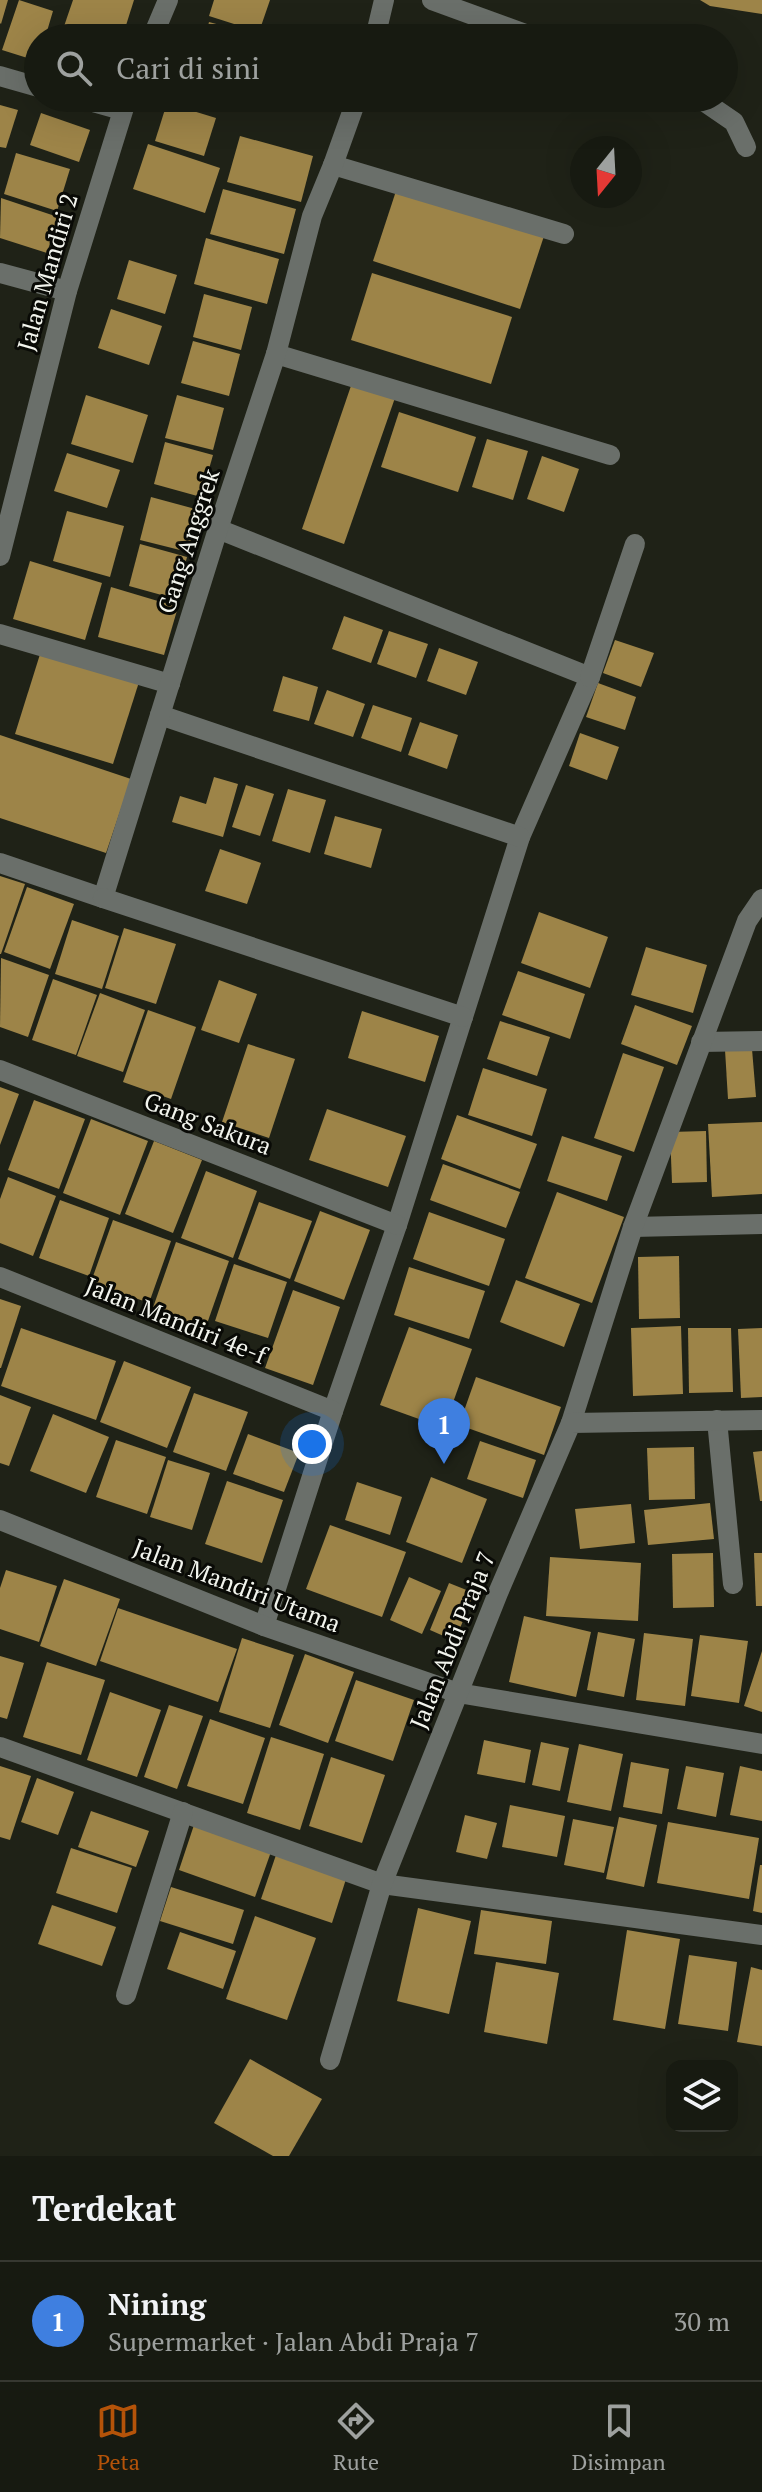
<!DOCTYPE html>
<html lang="id">
<meta charset="utf-8">
<style>
body{margin:0;font-family:"PT Serif",serif;background:#20231a;color:#f1f3f6}
.controls{position:absolute;right:24px;bottom:24px;display:grid;overflow:hidden;border-radius:16px;box-shadow:0 8px 32px #0002}
.controls button{width:72px;height:72px;display:grid;place-items:center;padding:0;border:0;border-bottom:2px solid #363831;background:#171a11;color:#f1f3f6;font:40px sans-serif}
.compass{position:absolute;left:570px;top:136px;width:72px;height:72px;border-radius:50%;background:#171a11;box-shadow:0 8px 32px #0002;rotate:198deg}
.you{position:absolute;left:312px;top:1444px;width:28px;height:28px;margin:-20px;border:6px solid #fff;border-radius:50%;background:#1a73e8;box-shadow:0 0 0 12px #1a73e833}
.badge{display:grid;place-items:center;width:52px;height:52px;border-radius:50%;background:#b45309;color:#fff;font-size:26px;font-weight:700}
.pin{position:absolute;translate:-50% -66px;filter:drop-shadow(0 2px 4px #0008)}
.pin::after{content:'';position:absolute;top:42px;width:28px;height:24px;background:inherit;clip-path:polygon(0 0,100% 0,50% 100%)}
.list{margin:0;padding:0;list-style:none}
h2{display:flex;justify-content:space-between;align-items:center;height:104px;margin:0;padding:0 32px;font-size:34px}
h2 small{font-size:26px;font-weight:400;color:#9ea19f}
.list li{display:grid;grid-template-columns:52px 1fr auto;gap:24px;align-items:center;box-sizing:border-box;height:120px;padding:0 32px;border-top:2px solid #363831}
.list b{display:block;font-size:30px;white-space:nowrap}
.list p{margin:0;font-size:26px;white-space:nowrap;color:#9ea19f}
.list em{font-size:26px;font-style:normal;color:#9ea19f}
.icon{flex:none;width:44px;height:44px;fill:none;stroke:currentColor;stroke-width:2;stroke-linecap:round;stroke-linejoin:round}
.map{position:relative;flex:none;width:762px;height:2156px;overflow:hidden}
.search{position:absolute;background:#171a11;box-shadow:0 8px 32px #0002;left:24px;right:24px;top:24px;height:88px;display:flex;align-items:center;gap:20px;box-sizing:border-box;padding:0 28px;border-radius:44px;color:#9ea19f;font-size:30px}
.sheet{height:224px;background:#171a11}
nav{display:flex;justify-content:space-around;align-items:center;box-sizing:border-box;height:112px;border-top:2px solid #363831;background:#171a11;font-size:22px;color:#9ea19f}
nav a{display:grid;justify-items:center;gap:4px}
nav .on{color:#b45309}
.map>svg:first-child{display:block}
.building{fill:#9d8448}
.lines{fill:none;stroke-linecap:round;stroke-linejoin:round}
.street{stroke:#6a6f6a;stroke-width:20}
.labels{text-anchor:middle;dominant-baseline:central;stroke-width:6;stroke-linejoin:round;paint-order:stroke}
.street-label{font-size:24px;fill:#f2f4ed;stroke:#090a06}
</style>
<div class="map">
<svg width="762" height="2156" viewBox="0 0 762 2156">
<rect width="100%" height="100%" fill="#1f2217"/>
<g class="building">
<polygon points="0,0 8,0 1,24 0,23"/>
<polygon points="19,0 53,11 45,38 38,38 37,61 2,50"/>
<polygon points="73,0 134,0 122,38 60,38"/>
<polygon points="214,0 270,0 259,32 209,16"/>
<polygon points="700,0 762,0 762,14 710,6"/>
<polygon points="209,22 257,35 256,38 205,38"/>
<polygon points="167,103 216,118 204,156 155,141"/>
<polygon points="0,105 18,110 6,148 0,147"/>
<polygon points="41,113 90,130 79,162 30,145"/>
<polygon points="240,136 313,156 301,202 227,182"/>
<polygon points="148,144 220,168 205,213 133,189"/>
<polygon points="16,153 70,169 57,211 4,194"/>
<polygon points="397,188 544,236 520,309 373,261"/>
<polygon points="223,189 296,209 284,254 210,234"/>
<polygon points="1,198 58,217 47,253 0,238"/>
<polygon points="206,238 279,259 267,304 194,284"/>
<polygon points="129,260 177,275 165,314 117,299"/>
<polygon points="372,273 512,317 491,384 351,340"/>
<polygon points="204,294 252,307 241,350 193,337"/>
<polygon points="111,309 162,326 149,365 98,348"/>
<polygon points="193,341 240,354 229,396 181,383"/>
<polygon points="353,380 396,395 344,544 302,529"/>
<polygon points="86,395 148,415 133,463 71,444"/>
<polygon points="177,395 224,408 213,450 165,438"/>
<polygon points="399,412 476,437 458,492 381,467"/>
<polygon points="487,439 528,451 513,500 472,487"/>
<polygon points="165,442 213,455 201,497 154,484"/>
<polygon points="67,453 120,470 107,508 54,491"/>
<polygon points="542,456 579,469 564,512 527,499"/>
<polygon points="151,497 199,510 188,552 140,540"/>
<polygon points="67,511 124,526 110,577 53,561"/>
<polygon points="140,544 187,557 176,599 129,586"/>
<polygon points="30,561 102,583 85,640 13,619"/>
<polygon points="111,587 178,607 164,655 98,637"/>
<polygon points="344,616 383,630 371,663 332,649"/>
<polygon points="389,631 428,644 416,678 377,664"/>
<polygon points="615,640 654,653 641,687 603,673"/>
<polygon points="439,648 478,662 466,695 427,681"/>
<polygon points="41,651 139,682 113,764 15,734"/>
<polygon points="283,676 318,687 309,721 273,711"/>
<polygon points="598,683 636,697 625,730 586,717"/>
<polygon points="327,690 365,704 353,737 314,724"/>
<polygon points="373,705 412,718 401,752 361,738"/>
<polygon points="420,722 458,735 447,769 408,755"/>
<polygon points="580,733 619,747 607,780 569,766"/>
<polygon points="0,735 131,779 106,853 0,818"/>
<polygon points="214,777 238,784 223,837 172,822 180,796 206,804"/>
<polygon points="246,785 274,794 260,836 232,827"/>
<polygon points="288,789 326,800 310,853 272,841"/>
<polygon points="335,816 382,829 371,868 324,854"/>
<polygon points="220,849 261,863 247,904 205,891"/>
<polygon points="0,876 25,884 1,954 0,954"/>
<polygon points="27,887 74,904 50,969 4,952"/>
<polygon points="539,912 608,937 590,988 521,963"/>
<polygon points="72,920 119,936 102,989 55,974"/>
<polygon points="124,928 176,944 156,1004 105,988"/>
<polygon points="646,947 707,965 693,1013 631,995"/>
<polygon points="1,958 49,975 28,1037 0,1027"/>
<polygon points="518,971 585,994 570,1039 502,1015"/>
<polygon points="53,979 97,995 76,1055 32,1040"/>
<polygon points="219,980 257,994 239,1043 201,1030"/>
<polygon points="100,993 145,1010 123,1072 77,1056"/>
<polygon points="635,1005 692,1026 677,1065 621,1044"/>
<polygon points="148,1010 196,1027 171,1099 123,1082"/>
<polygon points="362,1011 439,1036 425,1082 348,1058"/>
<polygon points="500,1021 550,1037 537,1076 487,1059"/>
<polygon points="248,1044 295,1059 269,1138 222,1122"/>
<polygon points="752,1049 756,1097 728,1099 725,1050"/>
<polygon points="623,1053 664,1067 634,1152 594,1138"/>
<polygon points="483,1068 547,1089 532,1136 468,1115"/>
<polygon points="0,1087 19,1094 0,1145"/>
<polygon points="34,1100 85,1119 59,1189 8,1170"/>
<polygon points="327,1109 406,1136 388,1187 309,1160"/>
<polygon points="457,1115 537,1144 520,1189 441,1159"/>
<polygon points="91,1119 148,1141 120,1215 63,1193"/>
<polygon points="762,1122 762,1194 712,1197 708,1124"/>
<polygon points="706,1131 707,1182 672,1183 670,1132"/>
<polygon points="562,1136 622,1156 607,1201 547,1181"/>
<polygon points="154,1141 202,1160 173,1233 125,1214"/>
<polygon points="443,1164 520,1192 506,1228 430,1200"/>
<polygon points="206,1171 257,1191 233,1258 181,1238"/>
<polygon points="8,1177 56,1196 33,1256 0,1243 0,1199"/>
<polygon points="557,1192 624,1217 592,1303 525,1278"/>
<polygon points="60,1200 109,1218 89,1276 39,1258"/>
<polygon points="259,1202 312,1221 290,1279 238,1259"/>
<polygon points="320,1211 370,1230 344,1300 294,1281"/>
<polygon points="429,1212 505,1239 489,1286 413,1259"/>
<polygon points="113,1220 171,1241 149,1303 91,1282"/>
<polygon points="176,1242 229,1261 202,1338 149,1319"/>
<polygon points="679,1256 680,1318 639,1319 638,1257"/>
<polygon points="234,1264 287,1282 268,1338 215,1321"/>
<polygon points="409,1267 485,1291 469,1339 394,1315"/>
<polygon points="516,1280 580,1304 564,1347 500,1322"/>
<polygon points="293,1290 340,1307 313,1385 265,1368"/>
<polygon points="0,1299 21,1306 1,1368 0,1368"/>
<polygon points="681,1326 683,1394 633,1396 631,1328"/>
<polygon points="409,1327 472,1349 444,1428 380,1405"/>
<polygon points="21,1328 116,1361 96,1420 1,1386"/>
<polygon points="688,1328 731,1328 733,1392 689,1393"/>
<polygon points="762,1328 762,1397 741,1398 738,1329"/>
<polygon points="124,1361 191,1387 167,1448 100,1422"/>
<polygon points="476,1377 561,1407 544,1455 459,1425"/>
<polygon points="194,1393 248,1412 226,1471 173,1452"/>
<polygon points="0,1395 31,1407 9,1466 0,1463"/>
<polygon points="53,1414 109,1437 86,1493 30,1471"/>
<polygon points="248,1434 299,1453 284,1492 233,1474"/>
<polygon points="116,1440 166,1457 147,1514 96,1497"/>
<polygon points="480,1441 536,1460 523,1498 467,1479"/>
<polygon points="694,1447 695,1499 649,1500 647,1448"/>
<polygon points="762,1451 762,1501 760,1501 753,1452"/>
<polygon points="168,1460 210,1473 192,1530 150,1517"/>
<polygon points="431,1477 487,1499 462,1563 406,1542"/>
<polygon points="227,1481 283,1500 262,1563 205,1544"/>
<polygon points="357,1482 402,1497 390,1535 345,1520"/>
<polygon points="710,1503 714,1539 648,1545 644,1510"/>
<polygon points="631,1504 635,1543 580,1549 575,1509"/>
<polygon points="330,1525 406,1552 382,1617 306,1589"/>
<polygon points="713,1553 714,1607 673,1608 672,1554"/>
<polygon points="754,1553 762,1553 762,1606 756,1606"/>
<polygon points="550,1557 641,1563 638,1621 546,1616"/>
<polygon points="6,1570 57,1586 39,1642 0,1629 0,1588"/>
<polygon points="409,1577 441,1591 422,1634 390,1620"/>
<polygon points="64,1579 120,1599 96,1666 40,1646"/>
<polygon points="449,1583 474,1593 455,1641 430,1630"/>
<polygon points="118,1608 237,1649 218,1702 100,1661"/>
<polygon points="524,1616 591,1632 576,1697 509,1682"/>
<polygon points="598,1632 635,1639 624,1697 587,1690"/>
<polygon points="644,1633 693,1639 685,1706 636,1700"/>
<polygon points="700,1635 748,1641 739,1703 691,1696"/>
<polygon points="242,1638 294,1655 270,1728 219,1712"/>
<polygon points="762,1651 762,1712 744,1706"/>
<polygon points="305,1654 354,1672 328,1743 279,1725"/>
<polygon points="0,1656 24,1663 7,1719 0,1717"/>
<polygon points="47,1662 105,1680 81,1755 23,1737"/>
<polygon points="356,1680 414,1700 393,1761 335,1741"/>
<polygon points="110,1692 161,1710 137,1777 87,1760"/>
<polygon points="169,1705 203,1716 177,1789 144,1777"/>
<polygon points="210,1719 265,1738 243,1804 187,1786"/>
<polygon points="271,1737 324,1754 300,1830 247,1813"/>
<polygon points="484,1740 531,1750 525,1783 477,1774"/>
<polygon points="541,1742 569,1748 560,1791 532,1785"/>
<polygon points="579,1744 623,1754 611,1811 567,1802"/>
<polygon points="331,1757 385,1775 362,1843 309,1826"/>
<polygon points="631,1762 669,1769 662,1814 623,1807"/>
<polygon points="0,1766 31,1776 10,1840 0,1837"/>
<polygon points="686,1766 724,1773 716,1817 677,1809"/>
<polygon points="740,1766 762,1771 762,1821 730,1815"/>
<polygon points="37,1778 74,1792 58,1835 21,1822"/>
<polygon points="510,1805 565,1816 557,1857 502,1847"/>
<polygon points="91,1811 149,1831 136,1867 78,1847"/>
<polygon points="465,1815 497,1823 487,1859 456,1852"/>
<polygon points="619,1817 657,1825 644,1887 606,1879"/>
<polygon points="573,1819 614,1827 604,1873 564,1865"/>
<polygon points="195,1822 272,1849 255,1897 179,1870"/>
<polygon points="668,1822 759,1838 749,1899 657,1883"/>
<polygon points="71,1848 132,1868 117,1913 56,1893"/>
<polygon points="277,1852 347,1876 332,1923 261,1899"/>
<polygon points="760,1865 762,1865 762,1913 753,1911"/>
<polygon points="171,1887 244,1910 233,1944 160,1921"/>
<polygon points="52,1905 116,1927 102,1966 38,1944"/>
<polygon points="418,1908 471,1921 449,2014 397,2001"/>
<polygon points="481,1910 552,1921 546,1964 474,1954"/>
<polygon points="255,1916 316,1938 287,2020 226,1999"/>
<polygon points="627,1930 680,1939 665,2029 613,2020"/>
<polygon points="180,1932 236,1951 223,1989 167,1969"/>
<polygon points="689,1955 737,1962 728,2031 678,2024"/>
<polygon points="496,1962 559,1973 547,2044 484,2032"/>
<polygon points="751,1967 762,1970 762,2046 737,2042"/>
<polygon points="250,2059 322,2099 289,2156 273,2156 214,2123"/>
</g>
<g class="lines">
<g class="street">
<polyline points="432,0 536,38"/>
<polyline points="152,38 168,0"/>
<polyline points="375,38 384,0"/>
<polyline points="0,76 38,87"/>
<polyline points="79,98 122,110"/>
<polyline points="699,98 734,122 746,147"/>
<polyline points="333,165 564,234"/>
<polyline points="0,273 67,291"/>
<polyline points="276,354 610,455"/>
<polyline points="218,529 590,677 520,837 397,1225 333,1411 264,1626"/>
<polyline points="0,556 67,291 127,98"/>
<polyline points="0,634 170,684"/>
<polyline points="590,677 635,544"/>
<polyline points="160,715 520,837"/>
<polyline points="0,863 103,898 218,529 276,354 312,216 333,165 357,98"/>
<polyline points="103,898 463,1017"/>
<polyline points="701,1042 762,1041"/>
<polyline points="0,1070 397,1225"/>
<polyline points="633,1227 762,1224"/>
<polyline points="0,1277 333,1411"/>
<polyline points="717,1420 733,1584"/>
<polyline points="571,1423 633,1227 747,921 762,899"/>
<polyline points="0,1520 264,1626 458,1693 762,1744"/>
<polyline points="0,1747 382,1884 762,1935"/>
<polyline points="126,1995 183,1812"/>
<polyline points="330,2060 382,1884 498,1593 571,1423 762,1420"/>
</g>
</g>
<g class="labels">
<g class="street-label">
<text transform="translate(47 272) rotate(-74)">Jalan Mandiri 2</text>
<text transform="translate(188 541) rotate(-72)">Gang Anggrek</text>
<text transform="translate(208 1123) rotate(21)">Gang Sakura</text>
<text transform="translate(176 1320) rotate(22)">Jalan Mandiri 4e-f</text>
<text transform="translate(237 1585) rotate(21)">Jalan Mandiri Utama</text>
<text transform="translate(452 1640) rotate(-68)">Jalan Abdi Praja 7</text>
</g>
</g>
</svg>
<div class="controls">
<button><svg class="icon" aria-label="layers" viewBox="0 0 24 24"><path d="M12 4l9 5-9 5-9-5zM3 14l9 5 9-5"/></svg></button>
</div>
<svg class="compass" viewBox="-18 -18 36 36"><path d="M0-13l5 13h-10z" fill="#e53935"/><path d="M0 13l5-13h-10z" fill="#9ea19f"/></svg>
<div class="you"></div>
<div class="pin badge" style="left:444px;top:1464px;background:#3f7fe0">1</div>
<div class="search"><svg class="icon" aria-label="search" viewBox="0 0 24 24"><circle cx="10" cy="10" r="6"/><path d="M15 15l6 6"/></svg>Cari di sini</div>
</div>
<section class="sheet">
<h2>Terdekat<small></small></h2>
<ul class="list">
<li><span class="badge" style="background:#3f7fe0">1</span><div><b>Nining</b><p>Supermarket · Jalan Abdi Praja 7</p></div><em>30 m</em></li>
</ul>
</section>
<nav>
<a class="on"><svg class="icon" aria-label="map" viewBox="0 0 24 24"><path d="M3 6l6-2 6 2 6-2v14l-6 2-6-2-6 2zM9 4v14M15 6v14"/></svg>Peta</a>
<a><svg class="icon" aria-label="directions" viewBox="0 0 24 24"><path d="M12 3l9 9-9 9-9-9zM9 14v-3h6M13 9l2 2-2 2"/></svg>Rute</a>
<a><svg class="icon" aria-label="saved" viewBox="0 0 24 24"><path d="M7 4h10v16l-5-4-5 4z"/></svg>Disimpan</a>
</nav>
